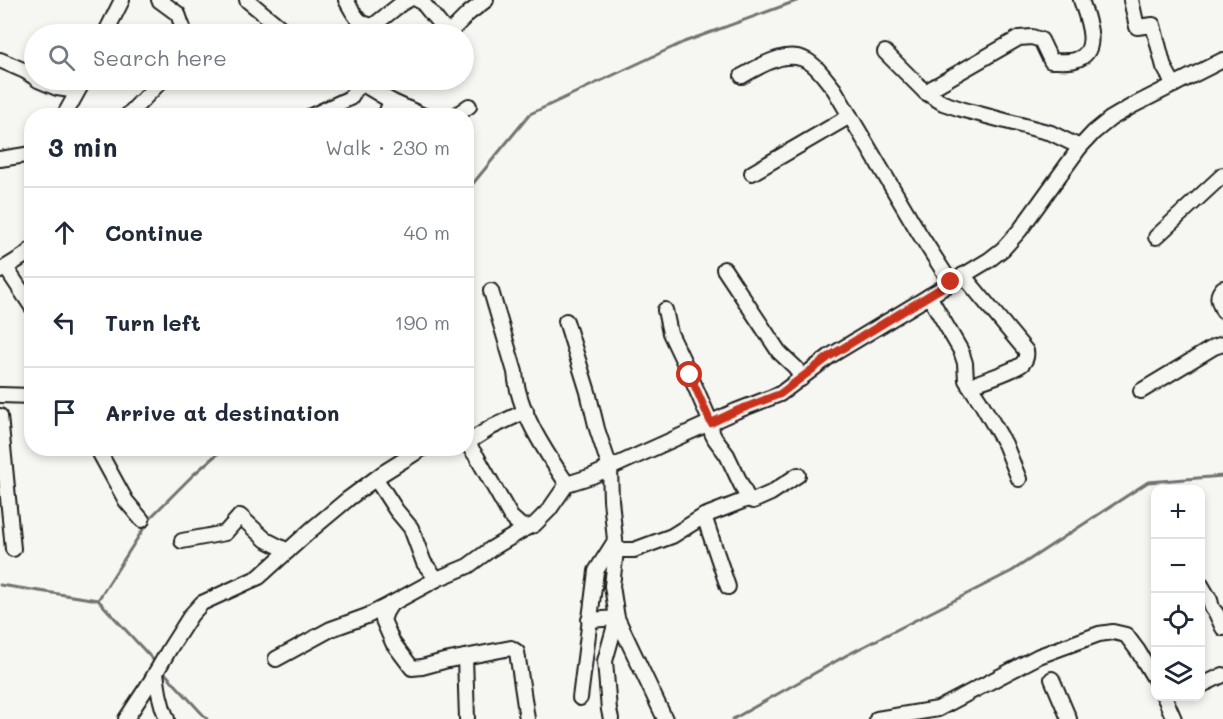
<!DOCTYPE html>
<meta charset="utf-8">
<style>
body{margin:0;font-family:Mali,sans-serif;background:#f6f6f7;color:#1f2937}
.controls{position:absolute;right:18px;bottom:18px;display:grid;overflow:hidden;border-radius:12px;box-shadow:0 3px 9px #0003}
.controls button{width:54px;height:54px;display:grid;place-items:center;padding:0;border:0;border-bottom:2px solid #e0e1e3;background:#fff;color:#1f2937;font:30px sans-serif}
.stop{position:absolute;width:18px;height:18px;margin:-14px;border:4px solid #c8321e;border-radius:50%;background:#fff}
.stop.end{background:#c8321e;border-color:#fff;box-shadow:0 2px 6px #0008}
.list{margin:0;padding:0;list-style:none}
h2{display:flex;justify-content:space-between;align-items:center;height:78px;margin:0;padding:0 24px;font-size:26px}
h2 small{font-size:20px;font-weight:400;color:#747a83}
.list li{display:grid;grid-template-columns:39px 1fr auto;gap:18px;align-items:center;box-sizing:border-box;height:90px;padding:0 24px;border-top:2px solid #e0e1e3}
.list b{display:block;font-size:22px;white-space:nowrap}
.list em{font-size:20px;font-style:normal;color:#747a83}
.icon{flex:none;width:33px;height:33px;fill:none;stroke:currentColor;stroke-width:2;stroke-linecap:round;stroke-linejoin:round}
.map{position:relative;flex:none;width:1223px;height:719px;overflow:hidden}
.search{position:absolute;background:#fff;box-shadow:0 3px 9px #0003;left:24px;top:24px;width:450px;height:66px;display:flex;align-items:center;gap:15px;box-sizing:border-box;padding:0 21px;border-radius:33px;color:#747a83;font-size:22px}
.panel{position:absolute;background:#fff;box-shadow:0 3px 9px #0003;left:24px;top:108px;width:450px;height:348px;border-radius:24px}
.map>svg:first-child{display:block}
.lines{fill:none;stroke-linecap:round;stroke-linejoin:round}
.stream{stroke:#727271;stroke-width:3}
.minor-casing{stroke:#1c1c1c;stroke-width:18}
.minor{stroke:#f6f6f2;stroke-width:14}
.route{stroke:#c8321e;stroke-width:8}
</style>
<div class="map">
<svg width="1223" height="719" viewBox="0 0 1223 719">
<rect width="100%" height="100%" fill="#f6f6f2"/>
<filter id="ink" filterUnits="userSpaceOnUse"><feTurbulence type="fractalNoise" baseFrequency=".0167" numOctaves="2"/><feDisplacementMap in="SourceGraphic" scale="12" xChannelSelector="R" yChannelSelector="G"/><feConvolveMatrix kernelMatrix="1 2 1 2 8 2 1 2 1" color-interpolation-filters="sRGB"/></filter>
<g filter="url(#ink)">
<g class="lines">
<g class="stream">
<polyline points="466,192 530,114 684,42 799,0"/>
<polyline points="0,585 98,600 157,664"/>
<polyline points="98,600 151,517 193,475 224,448"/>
<polyline points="161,669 207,719"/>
<polyline points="733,719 847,655 1012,571 1148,482 1223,476"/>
</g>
<defs>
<g id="minor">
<polyline points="159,0 178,14 185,34"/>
<polyline points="247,0 288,34"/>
<path d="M346,0c6,10 13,28 28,25l28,-22 6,-3"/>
<polyline points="418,0 422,2 444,29 450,30 454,28 469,13 486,0"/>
<polyline points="1131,0 1137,27 1153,25 1164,67 1174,85"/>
<polyline points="105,34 122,0"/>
<polyline points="885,52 925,92 943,103 964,110 1051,133 1080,147"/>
<polyline points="0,60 25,71 34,77"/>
<path d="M742,76c20,-11 48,-30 70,-12 9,7 15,17 22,25l85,144 32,50"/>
<polyline points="38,80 57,88 77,91"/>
<polyline points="356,80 391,101 424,116"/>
<path d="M925,92l94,-54 13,-1 9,3 10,21c8,0 17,1 24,-1 27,-7 12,-42 6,-60"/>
<polyline points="64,116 84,80"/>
<polyline points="127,116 162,80"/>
<polyline points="311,116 350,98 360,83"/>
<polyline points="385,116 391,101"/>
<polyline points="455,116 469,106"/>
<polyline points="0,159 32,154"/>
<polyline points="752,173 850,116"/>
<polyline points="1156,237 1223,175"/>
<polyline points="6,268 32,307"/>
<polyline points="724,269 779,352 796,368 801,379"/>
<polyline points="0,271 24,256 32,249"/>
<path d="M963,275l63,76c1,5 0,9 -4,13 -8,7 -41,17 -53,22"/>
<path d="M1223,288c-8,8 -4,14 0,23"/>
<path d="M491,291l24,81c3,40 31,80 52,112"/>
<polyline points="929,296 961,351 965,363 966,380 980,401 1005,444 1019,479"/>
<polyline points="665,310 670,333 690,375 711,423 712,433 715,439 727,455 748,499 753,501 771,493 798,475"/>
<polyline points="566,321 588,392 597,429 610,468 611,500 616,550 612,586 617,618 665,719"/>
<polyline points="1141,391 1214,347 1223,344"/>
<polyline points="0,395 32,396"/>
<polyline points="0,416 13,549"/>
<polyline points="466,442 477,457 511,517 521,526 528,527 534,525 549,510 567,484 592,476 736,411 780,394 830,356 989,260 1003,249 1020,230 1080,147 1094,132 1110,119 1132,106 1223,60"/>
<polyline points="467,443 492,427 526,411"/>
<polyline points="97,448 126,501 142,520"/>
<polyline points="376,479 396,510 411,528 424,563 437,579"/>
<polyline points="704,516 728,587"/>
<polyline points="182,541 225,533 240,516 266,540 288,551"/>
<polyline points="616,550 634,550 672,536 704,516 748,499"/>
<polyline points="1200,583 1210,600 1212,608 1216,613 1223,628"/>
<polyline points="589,620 617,618 605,661 609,710 611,719"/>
<polyline points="465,657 467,719"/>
<polyline points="276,659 331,629 367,616 391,604"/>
<path d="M156,672c2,17 4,31 11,47"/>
<polyline points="1052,679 1069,719"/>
<polyline points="1200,686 1223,675"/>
<polyline points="1164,696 1174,719"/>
<polyline points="580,698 596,571 615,541"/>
<polyline points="126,719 151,681 170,648 191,615 202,603 259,577 312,529 348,499 383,473 423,448"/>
<polyline points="527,719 517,652 511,648 444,661 422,667 412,668 393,643 383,620 386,612 391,604 437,579 468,566 491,549 528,527"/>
<polyline points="877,719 938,709 1039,656 1099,634 1113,632 1126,635 1138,651 1156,681"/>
</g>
</defs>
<use href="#minor" class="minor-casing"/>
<use href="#minor" class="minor"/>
</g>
</g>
<g class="lines" filter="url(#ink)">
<polyline class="route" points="690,375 711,423 736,411 780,394 830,356 951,282"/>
</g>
</svg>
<div class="controls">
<button>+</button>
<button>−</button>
<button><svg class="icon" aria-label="locate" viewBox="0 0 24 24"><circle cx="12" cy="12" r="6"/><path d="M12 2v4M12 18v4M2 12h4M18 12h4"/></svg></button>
<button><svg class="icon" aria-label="layers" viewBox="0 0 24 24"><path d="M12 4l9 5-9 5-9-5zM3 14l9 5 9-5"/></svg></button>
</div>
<div class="stop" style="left:690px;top:375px"></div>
<div class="stop end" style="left:951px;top:282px"></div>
<div class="search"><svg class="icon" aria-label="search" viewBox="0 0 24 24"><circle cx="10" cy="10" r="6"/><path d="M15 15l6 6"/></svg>Search here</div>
<section class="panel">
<h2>3 min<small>Walk · 230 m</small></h2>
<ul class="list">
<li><svg class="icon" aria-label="ahead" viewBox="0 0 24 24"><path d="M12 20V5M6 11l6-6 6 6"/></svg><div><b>Continue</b></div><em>40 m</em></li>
<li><svg class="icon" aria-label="left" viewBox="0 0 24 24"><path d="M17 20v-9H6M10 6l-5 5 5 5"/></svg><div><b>Turn left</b></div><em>190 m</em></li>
<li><svg class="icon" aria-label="arrive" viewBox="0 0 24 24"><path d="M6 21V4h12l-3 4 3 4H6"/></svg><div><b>Arrive at destination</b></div></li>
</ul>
</section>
</div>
